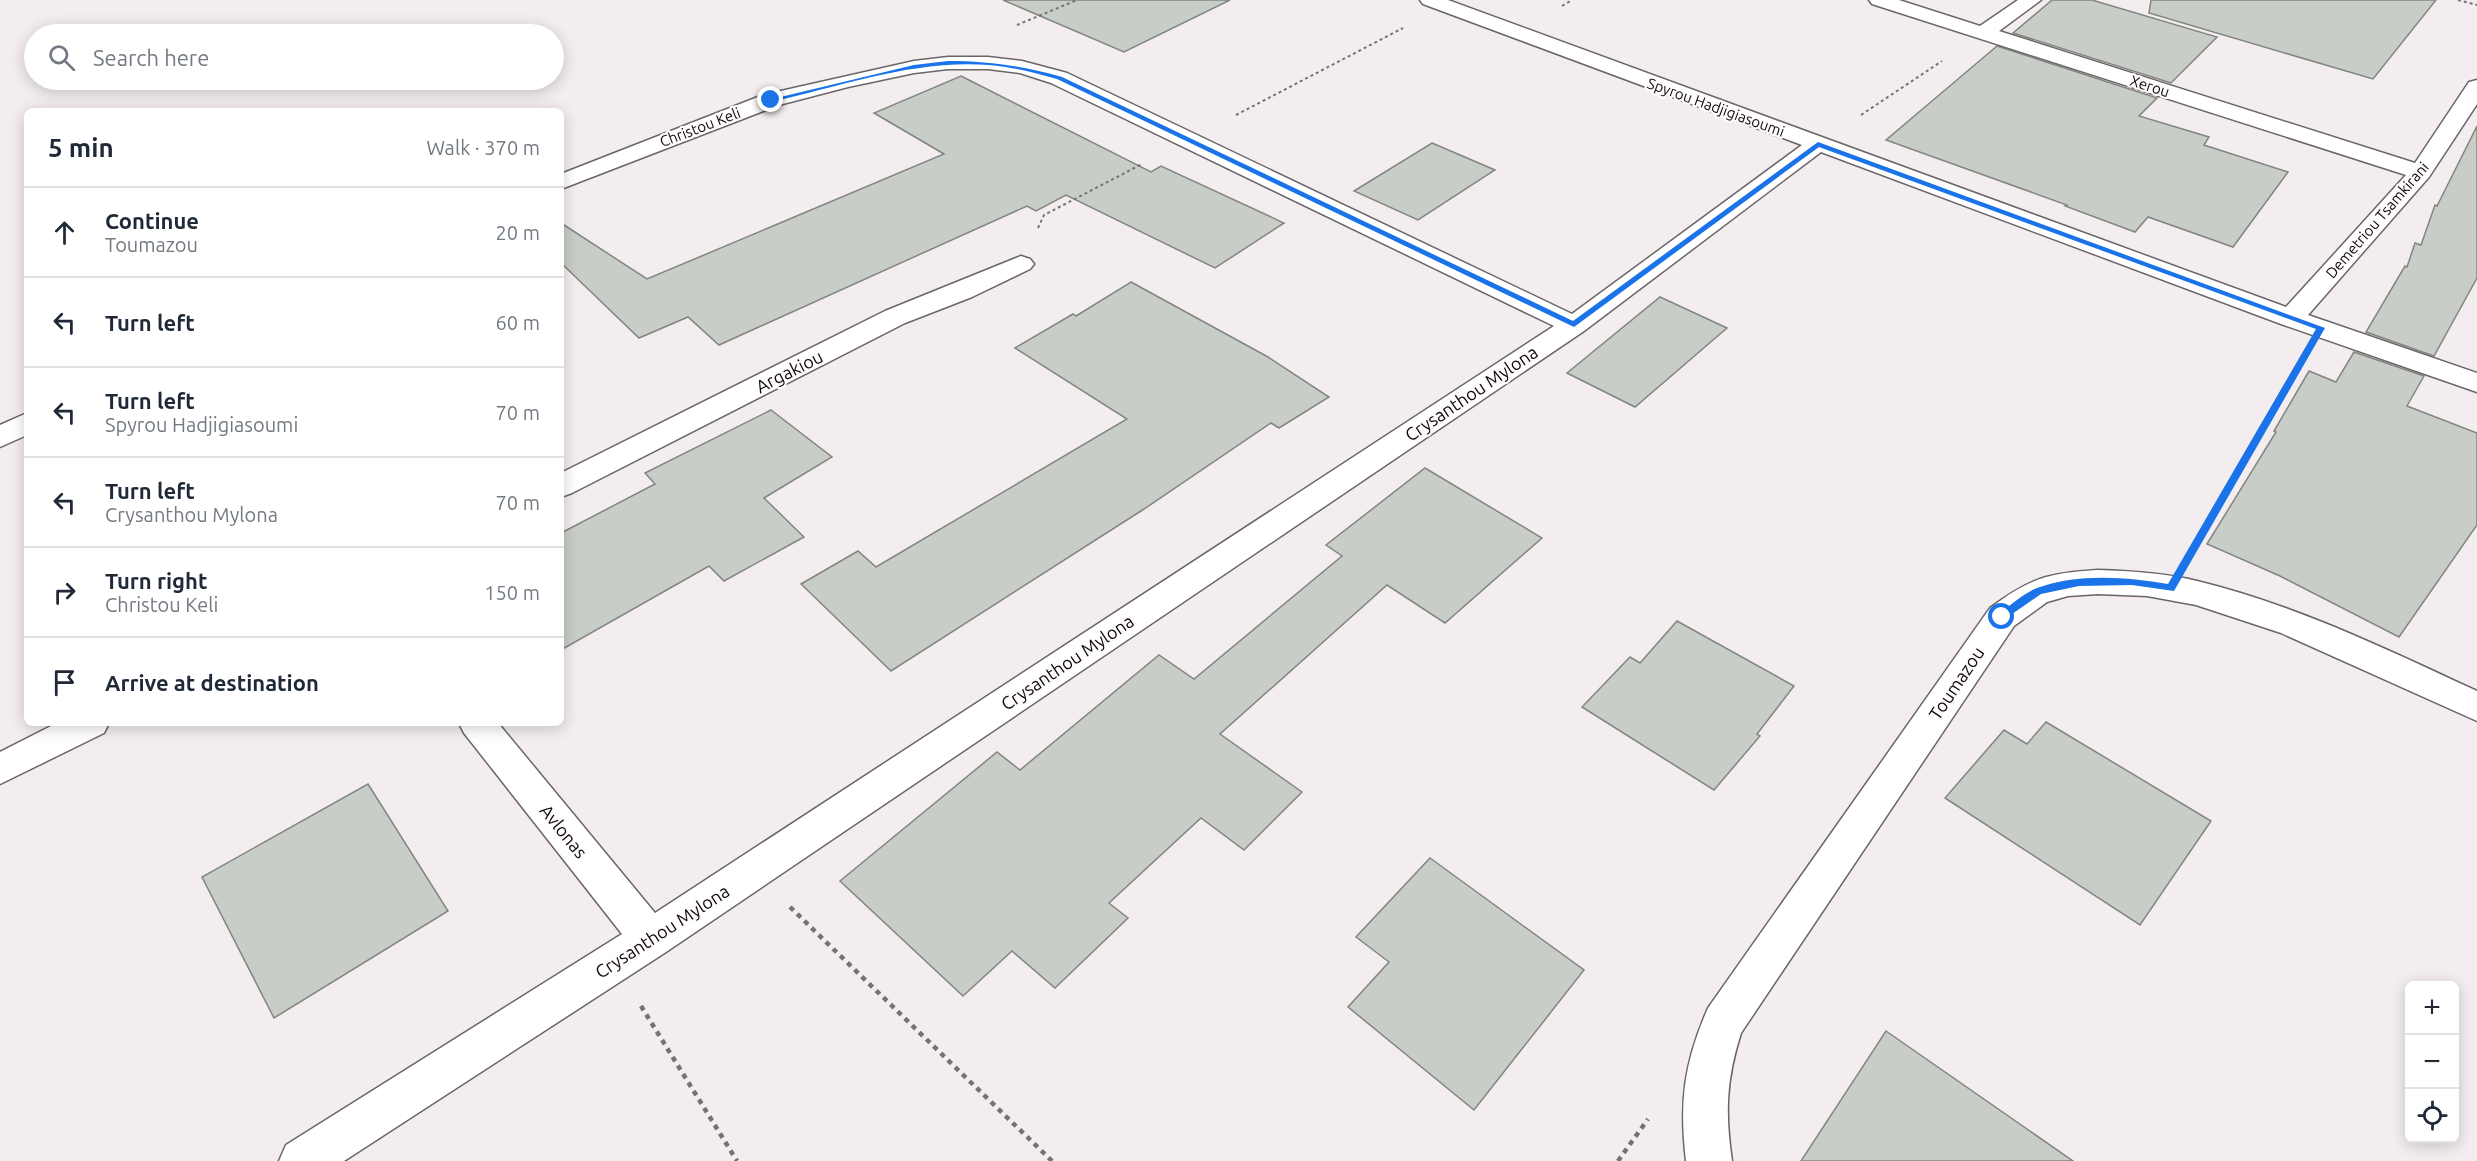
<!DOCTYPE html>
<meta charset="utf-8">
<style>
body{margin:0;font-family:Ubuntu,sans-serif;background:#f2f2f3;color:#1f2937}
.controls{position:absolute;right:18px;bottom:18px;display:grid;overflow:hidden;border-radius:9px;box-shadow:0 3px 15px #0003}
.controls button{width:54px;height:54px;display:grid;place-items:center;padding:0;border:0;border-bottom:2px solid #e0e1e3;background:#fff;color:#1f2937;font:30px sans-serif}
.stop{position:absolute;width:18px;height:18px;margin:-14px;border:4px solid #1a73e8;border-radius:50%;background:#fff}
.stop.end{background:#1a73e8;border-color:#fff;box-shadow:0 2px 6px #0008}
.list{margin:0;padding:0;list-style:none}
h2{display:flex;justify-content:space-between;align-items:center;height:78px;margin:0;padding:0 24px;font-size:26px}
h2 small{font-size:20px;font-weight:400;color:#747a83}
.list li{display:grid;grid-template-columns:39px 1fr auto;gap:18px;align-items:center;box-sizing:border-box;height:90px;padding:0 24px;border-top:2px solid #e0e1e3}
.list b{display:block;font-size:22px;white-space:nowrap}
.list p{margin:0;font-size:20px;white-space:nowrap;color:#747a83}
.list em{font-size:20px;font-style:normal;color:#747a83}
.icon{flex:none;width:33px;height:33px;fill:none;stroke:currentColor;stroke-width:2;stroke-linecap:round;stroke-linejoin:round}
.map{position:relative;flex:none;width:2477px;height:1161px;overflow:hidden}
.search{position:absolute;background:#fff;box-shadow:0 3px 15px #0003;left:24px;top:24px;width:540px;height:66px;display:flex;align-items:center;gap:15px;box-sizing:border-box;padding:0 21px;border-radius:33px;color:#747a83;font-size:22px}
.panel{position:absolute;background:#fff;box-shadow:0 3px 15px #0003;left:24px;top:108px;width:540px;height:618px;border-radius:9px}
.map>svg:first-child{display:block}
.building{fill:#c9cdc8;stroke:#828580;stroke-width:1.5}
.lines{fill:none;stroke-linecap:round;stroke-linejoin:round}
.street-casing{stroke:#6b6568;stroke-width:3}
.path-far2{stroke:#767274;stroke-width:2;stroke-dasharray:3 3;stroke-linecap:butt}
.path-far1{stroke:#767274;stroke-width:4;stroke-dasharray:4 4;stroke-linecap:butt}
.path{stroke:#767274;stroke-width:4.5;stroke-dasharray:5 5;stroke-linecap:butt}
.street{fill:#fff;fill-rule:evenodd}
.route{fill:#1a73e8}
.labels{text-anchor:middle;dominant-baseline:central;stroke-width:4.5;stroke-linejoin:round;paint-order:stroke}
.far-street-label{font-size:15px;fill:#0d0b0c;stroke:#fffbfd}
.street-label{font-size:18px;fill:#0d0b0c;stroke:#fffbfd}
</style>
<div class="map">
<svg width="2477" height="1161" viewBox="0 0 2477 1161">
<rect width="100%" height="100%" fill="#f3edf0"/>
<g class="building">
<polygon points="1003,0 1230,0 1124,52"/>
<polygon points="2052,0 2092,0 2217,37 2171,83 2013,33"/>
<polygon points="2151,0 2436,0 2373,79 2149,13"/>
<polygon points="1997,46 2157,98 2139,116 2209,137 2204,145 2288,172 2233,247 2148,217 2135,232 2065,206 2067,205 1886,140"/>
<polygon points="961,76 1151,172 1161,166 1284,223 1215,268 1066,195 1036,211 1027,206 719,345 688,317 639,338 561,263 561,223 647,279 944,154 874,113"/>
<polygon points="2477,126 2477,278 2434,356 2366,332 2405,266 2407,267 2415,243 2421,245 2435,205 2437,206"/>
<polygon points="1432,143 1495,170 1418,220 1354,191"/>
<polygon points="1131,282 1268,357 1329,397 1279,428 1271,423 1144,509 891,671 801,584 858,551 876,567 1127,419 1015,348 1073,314 1076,316"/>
<polygon points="1660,297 1727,328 1635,407 1567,373"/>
<polygon points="2354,352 2424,376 2407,406 2477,433 2477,525 2399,637 2280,576 2207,544 2276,432 2274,431 2309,371 2336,382"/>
<polygon points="771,410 832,457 764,498 804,537 724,581 709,566 561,650 561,533 655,484 645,473"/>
<polygon points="1425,468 1542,538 1445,623 1387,585 1220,734 1302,792 1244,850 1201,818 1109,903 1128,918 1055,988 1012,951 963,996 840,881 997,752 1020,770 1159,655 1194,679 1342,556 1326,545"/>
<polygon points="1677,621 1794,686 1757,734 1760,736 1714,790 1582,707 1630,657 1640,663"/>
<polygon points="2046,722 2211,821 2140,925 1945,798 2004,730 2027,744"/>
<polygon points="368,784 448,911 274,1018 202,877"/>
<polygon points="1430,858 1584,970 1474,1110 1348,1007 1389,962 1356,937"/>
<polygon points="1886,1031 2073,1161 1801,1161"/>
</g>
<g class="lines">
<defs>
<g id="street">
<polygon points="1420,0 1448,0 2286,307 2406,175 1872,4 1869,0 1899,0 1980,26 2018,0 2041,0 1999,31 2415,163 2469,82 2477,80 2477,104 2429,177 2308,315 2477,373 2477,392 2281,324 1821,152 1584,331 666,952 344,1161 279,1161 286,1145 622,934 464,733 459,723 498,723 655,913 1554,326 1051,83 1020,73 988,69 948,69 914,73 848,87 779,105 561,189 561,174 763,95 914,61 948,57 988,57 1022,61 1067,73 1572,314 1802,145 1423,4"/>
<polygon points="1021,256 1030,259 1034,264 1030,269 972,297 905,323 572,493 561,497 561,473 885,311"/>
<polygon points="27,413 27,435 0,447 0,425"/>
<path d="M2098,570c33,1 67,3 99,11 99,24 189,68 280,110v30l-196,-88 -85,-28 -49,-9 -49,-2 -30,2 -21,6 -33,24 -273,407c-15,47 -16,80 -9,128h-46c-7,-59 -2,-98 22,-153l282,-400c40,-30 58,-35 108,-38z"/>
<polygon points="57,723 109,723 104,733 0,784 0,752"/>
</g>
</defs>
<use href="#street" class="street-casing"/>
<g class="path-far2">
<polyline points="2458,0 2477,5"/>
<polyline points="1562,6 1572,0"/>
<polyline points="1017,25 1077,0"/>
<polyline points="1236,115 1403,28"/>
<polyline points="1861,115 1942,61"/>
<polyline points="1038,228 1044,215 1142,164"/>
</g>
<polyline class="path-far1" points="2195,546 2299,365"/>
<g class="path">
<polyline points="790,907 1052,1161"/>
<polyline points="641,1006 737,1161"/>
<polyline points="1618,1161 1648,1119"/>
</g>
<use href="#street" class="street"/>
</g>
<path class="route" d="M948,61c40,0 75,5 114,16l511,244 245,-179 507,186 -151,263 -42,-6 -53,1 -38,8 -39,27 -4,-2v-5c12,-8 26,-21 39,-26 41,-15 89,-11 131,-4l148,-255 -497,-182 -245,180 -517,-248c-22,-6 -44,-12 -68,-14 -73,-6 -148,21 -218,37l-3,-2 146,-35z"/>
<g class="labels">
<g class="far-street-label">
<text transform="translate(2150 86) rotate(18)">Xerou</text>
<text transform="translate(1716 107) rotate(20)">Spyrou Hadjigiasoumi</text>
<text transform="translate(700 127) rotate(-21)">Christou Keli</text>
<text transform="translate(2377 220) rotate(-49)">Demetriou Tsamkirani</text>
</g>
<g class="street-label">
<text transform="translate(789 371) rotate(-27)">Argakiou</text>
<text transform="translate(1471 393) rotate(-34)">Crysanthou Mylona</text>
<text transform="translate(1067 662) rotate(-34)">Crysanthou Mylona</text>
<text transform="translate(1956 683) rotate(-56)">Toumazou</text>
<text transform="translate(564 831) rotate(51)">Avlonas</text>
<text transform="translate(662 931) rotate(-33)">Crysanthou Mylona</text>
</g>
</g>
</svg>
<div class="controls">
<button>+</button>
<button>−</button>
<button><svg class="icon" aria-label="locate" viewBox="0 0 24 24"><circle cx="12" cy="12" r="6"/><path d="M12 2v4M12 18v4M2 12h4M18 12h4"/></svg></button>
</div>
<div class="stop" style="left:2002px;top:617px"></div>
<div class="stop end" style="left:771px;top:100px"></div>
<div class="search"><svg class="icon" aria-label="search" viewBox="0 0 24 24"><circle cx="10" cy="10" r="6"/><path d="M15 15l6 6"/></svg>Search here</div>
<section class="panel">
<h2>5 min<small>Walk · 370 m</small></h2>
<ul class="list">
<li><svg class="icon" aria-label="ahead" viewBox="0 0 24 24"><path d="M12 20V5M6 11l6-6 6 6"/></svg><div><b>Continue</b><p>Toumazou</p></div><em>20 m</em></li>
<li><svg class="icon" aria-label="left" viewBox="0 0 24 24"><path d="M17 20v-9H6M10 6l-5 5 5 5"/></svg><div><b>Turn left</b></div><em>60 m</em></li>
<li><svg class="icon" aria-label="left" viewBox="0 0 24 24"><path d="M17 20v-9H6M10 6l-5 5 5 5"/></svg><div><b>Turn left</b><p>Spyrou Hadjigiasoumi</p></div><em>70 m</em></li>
<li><svg class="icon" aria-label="left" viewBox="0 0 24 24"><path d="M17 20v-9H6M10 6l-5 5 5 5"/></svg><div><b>Turn left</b><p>Crysanthou Mylona</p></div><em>70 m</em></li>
<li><svg class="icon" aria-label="right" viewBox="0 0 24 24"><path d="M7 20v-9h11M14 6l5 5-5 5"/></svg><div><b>Turn right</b><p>Christou Keli</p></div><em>150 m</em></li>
<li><svg class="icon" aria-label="arrive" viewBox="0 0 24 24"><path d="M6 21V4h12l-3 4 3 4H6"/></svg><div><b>Arrive at destination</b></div></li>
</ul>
</section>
</div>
